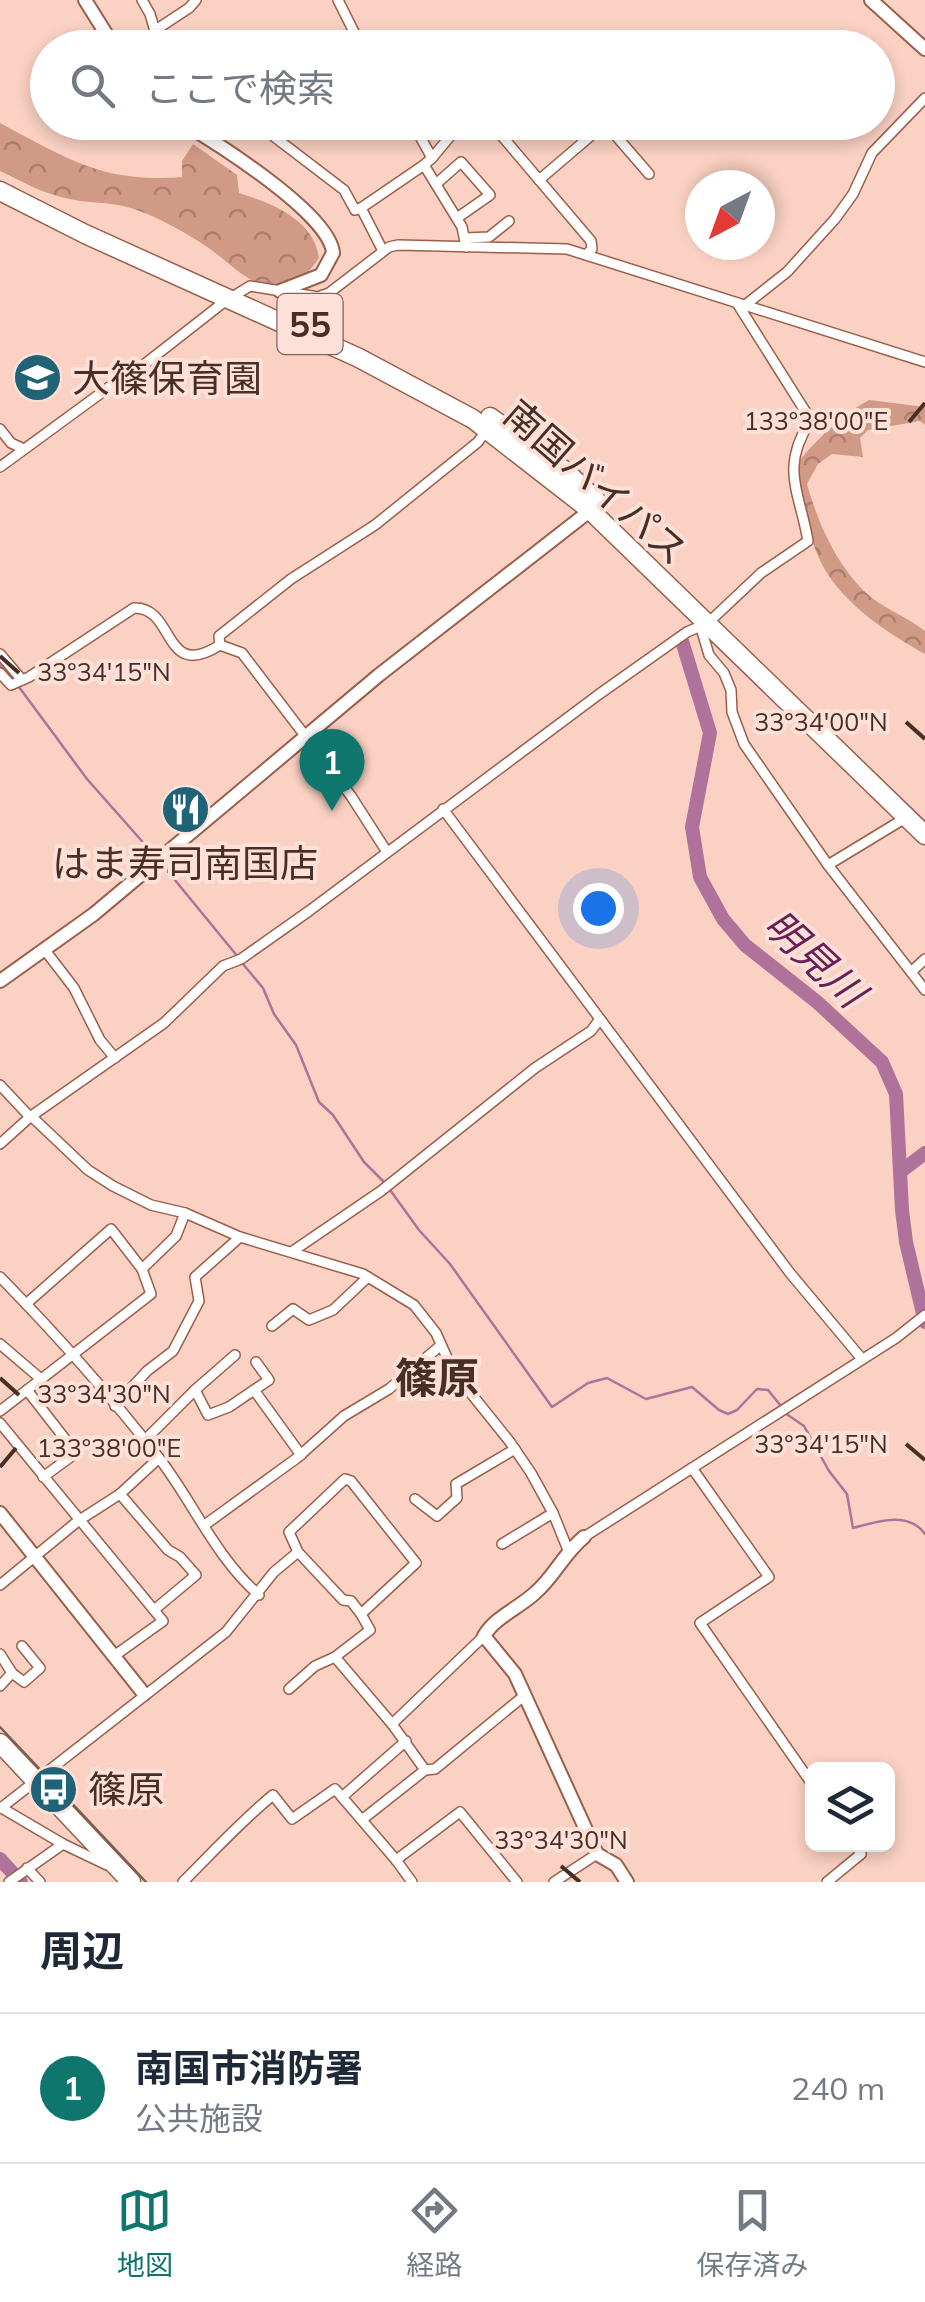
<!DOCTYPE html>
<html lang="ja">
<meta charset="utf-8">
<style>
body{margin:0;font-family:Mulish,"Noto Sans JP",sans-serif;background:#f6f6f7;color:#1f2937}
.controls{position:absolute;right:30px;bottom:30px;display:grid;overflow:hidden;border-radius:15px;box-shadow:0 5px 15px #0003}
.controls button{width:90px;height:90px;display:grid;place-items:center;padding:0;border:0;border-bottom:2px solid #e0e1e3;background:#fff;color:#1f2937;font:50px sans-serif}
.compass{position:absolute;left:685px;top:170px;width:90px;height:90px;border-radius:50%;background:#fff;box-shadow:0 5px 15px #0003;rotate:221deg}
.you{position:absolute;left:598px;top:908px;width:35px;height:35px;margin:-25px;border:8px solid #fff;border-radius:50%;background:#1a73e8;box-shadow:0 0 0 15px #1a73e833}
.badge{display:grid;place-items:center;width:65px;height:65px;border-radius:50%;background:#0f766e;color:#fff;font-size:32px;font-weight:700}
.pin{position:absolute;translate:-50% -82px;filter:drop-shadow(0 2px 5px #0008)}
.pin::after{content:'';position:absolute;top:52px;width:35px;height:30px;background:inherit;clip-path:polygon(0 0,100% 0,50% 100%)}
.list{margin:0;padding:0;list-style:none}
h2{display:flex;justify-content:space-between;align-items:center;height:130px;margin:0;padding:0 40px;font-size:42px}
h2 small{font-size:32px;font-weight:400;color:#747a83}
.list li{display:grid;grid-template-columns:65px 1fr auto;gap:30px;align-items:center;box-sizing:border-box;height:150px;padding:0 40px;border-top:2px solid #e0e1e3}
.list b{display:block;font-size:38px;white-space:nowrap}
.list p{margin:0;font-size:32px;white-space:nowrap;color:#747a83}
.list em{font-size:32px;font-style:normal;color:#747a83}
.icon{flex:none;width:55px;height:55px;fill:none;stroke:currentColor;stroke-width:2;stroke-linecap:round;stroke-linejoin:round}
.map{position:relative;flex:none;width:925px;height:1882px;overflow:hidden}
.search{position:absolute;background:#fff;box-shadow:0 5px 15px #0003;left:30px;right:30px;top:30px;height:110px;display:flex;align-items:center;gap:25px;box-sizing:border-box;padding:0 35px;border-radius:55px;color:#747a83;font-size:38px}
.sheet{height:280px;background:#fff}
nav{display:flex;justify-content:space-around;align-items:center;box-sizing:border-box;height:140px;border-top:2px solid #e0e1e3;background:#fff;font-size:28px;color:#747a83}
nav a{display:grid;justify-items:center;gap:5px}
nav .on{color:#0f766e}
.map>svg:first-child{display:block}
.forest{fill:url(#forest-crowns)}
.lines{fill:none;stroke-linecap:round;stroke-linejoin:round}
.stream{stroke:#af729b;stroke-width:2.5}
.river{stroke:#af729b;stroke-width:14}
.street-casing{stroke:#9a5f4a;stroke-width:12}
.secondary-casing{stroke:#9a5f4a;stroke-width:16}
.highway-casing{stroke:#9a5f4a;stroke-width:21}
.street{stroke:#fff;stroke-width:9}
.secondary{stroke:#fff;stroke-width:12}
.highway{stroke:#fff;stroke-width:18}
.tram{stroke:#7d5e54;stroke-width:2.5}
.ticks{fill:none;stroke:#482e25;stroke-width:4}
.labels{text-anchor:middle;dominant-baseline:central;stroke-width:8;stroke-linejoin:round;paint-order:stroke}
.shield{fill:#fde1d8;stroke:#7e645b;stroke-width:2.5}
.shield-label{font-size:35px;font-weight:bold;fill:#482e25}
.poi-label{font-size:38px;fill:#482e25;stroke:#fde1d8;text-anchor:start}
.street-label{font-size:38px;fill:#482e25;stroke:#fde1d8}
.water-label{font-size:40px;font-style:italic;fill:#691f55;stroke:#fde1d8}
.quarter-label{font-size:42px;font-weight:bold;fill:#482e25;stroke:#fde1d8}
.ticks-label{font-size:25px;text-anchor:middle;fill:#482e25;stroke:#fde1d8;stroke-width:8;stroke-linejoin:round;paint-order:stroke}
</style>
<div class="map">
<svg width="925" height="1882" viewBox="0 0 925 1882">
<defs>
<pattern id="forest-crowns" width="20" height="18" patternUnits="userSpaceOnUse" patternTransform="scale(2.5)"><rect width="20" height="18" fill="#d19a86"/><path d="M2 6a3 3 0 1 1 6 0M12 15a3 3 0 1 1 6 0" fill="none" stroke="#ac7e6d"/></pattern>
</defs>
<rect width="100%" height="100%" fill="#fad1c3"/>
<g class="forest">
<path d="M0,123c68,36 102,60 182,54v-16l11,-17 44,31 2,18c32,10 75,26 80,65 -11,17 -28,32 -51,28 -24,-5 -39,-24 -58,-37 -23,-16 -50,-31 -76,-40 -23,-8 -47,-5 -69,-11 -23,-5 -44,-17 -65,-27z"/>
<path d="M869,400l56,7v18l-5,-4 -52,9 -8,8 3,19 -31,-3 -14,10 -11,20c11,40 32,87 65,114 17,13 37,20 53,33v23c-36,-20 -80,-49 -101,-86 -16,-30 -23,-65 -32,-98 20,-26 47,-54 77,-70z"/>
</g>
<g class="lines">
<g class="stream">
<polyline points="0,665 12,678"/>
<polyline points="19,687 87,779 156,857"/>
<polyline points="161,863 238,957"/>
<polyline points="243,964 263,988 274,1014 296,1045 319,1102 333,1115 364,1162 385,1183 419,1230 450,1264 552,1407 588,1383 607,1378 646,1399 692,1387 719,1410 728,1414 737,1410 757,1389 768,1390 781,1406"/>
<path d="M785,1413l19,13 25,45 18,23 6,34c23,-6 55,-18 72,6"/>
</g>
<g class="river">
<polyline points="682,641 710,733 692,827 700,877 723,919 745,945 817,1002 882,1062 896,1094 902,1210 906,1242 925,1322"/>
<polyline points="900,1172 925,1153"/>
<polyline points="0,1859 21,1882"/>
</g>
<defs>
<g id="street">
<polyline points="142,0 150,14 160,48"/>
<polyline points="338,0 362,48"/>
<polyline points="154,31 189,8 196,0"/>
<polyline points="543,40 548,48"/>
<polyline points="255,122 344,190 355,210 361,208"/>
<polyline points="412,122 432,158 424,165 462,227 466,247"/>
<polyline points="490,122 591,241 592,249 586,255"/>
<polyline points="604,122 649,174"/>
<polyline points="432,158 462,122"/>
<polyline points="539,180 607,122"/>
<polyline points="436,184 461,162 490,195 457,218"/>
<polyline points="465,238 489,237 509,221"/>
<polyline points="383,251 361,208 424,165"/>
<polyline points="744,306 787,272 835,219 853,194 872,153 925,98"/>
<polyline points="0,429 11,443 22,448"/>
<polyline points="0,467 112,385 123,381 224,302 250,286 318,297 329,293 389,247 398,245 567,249 925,362"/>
<polyline points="701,628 709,655 724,673 731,690 732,712 744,744 828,865 925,990"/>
<polyline points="220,645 242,653 351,796 387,852"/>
<polyline points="0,654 22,680"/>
<path d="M0,673l11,12 18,-8 105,-69c42,-1 28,74 86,37l-1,-9 72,-57 84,-54 103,-83 9,-13"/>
<polyline points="443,809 790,1273 862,1359"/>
<polyline points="828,865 907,817"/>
<polyline points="44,949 74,988 100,1040 115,1058"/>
<polyline points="911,972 925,959"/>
<polyline points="0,1085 30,1117"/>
<polyline points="31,1116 88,1170 113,1186 151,1205 185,1213 240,1237 363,1274 414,1305 436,1333 453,1371 510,1442 531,1473 553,1513 568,1550"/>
<path d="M0,1144l30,-27 134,-94 59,-57 18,-7 68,-48 289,-216 89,-63 21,-9 53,-50 47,-32c-8,-48 -28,-72 1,-118l-2,-9 -70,-111"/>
<polyline points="293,1251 381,1191 535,1068 591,1031 600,1019"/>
<path d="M0,1277c56,57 110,118 159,181 34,44 57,100 100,137"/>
<polyline points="26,1304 111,1229 142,1269 176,1236 185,1213"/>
<polyline points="272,1326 293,1309 309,1320 333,1310 368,1277"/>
<polyline points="0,1344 41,1379"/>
<polyline points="27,1390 76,1453 43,1477"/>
<polyline points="195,1390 235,1355"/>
<polyline points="254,1390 269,1380 256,1362"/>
<polyline points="115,1406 147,1371 173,1351 199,1301 195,1277 240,1237"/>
<polyline points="0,1411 151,1294 142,1269"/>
<polyline points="0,1423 163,1621 114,1656"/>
<polyline points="144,1441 195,1390 208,1415 229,1407 254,1390 301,1455"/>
<polyline points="692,1468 769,1577 700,1623 812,1784"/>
<polyline points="120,1494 168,1550 180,1557 196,1575 154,1610"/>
<polyline points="415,1499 437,1516 457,1498 456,1484 515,1449"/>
<polyline points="206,1524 297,1458 344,1416 389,1389 440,1346"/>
<polyline points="584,1537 896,1338 925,1315"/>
<polyline points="502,1544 553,1513"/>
<polyline points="0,1585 78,1521 120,1494 159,1458"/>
<polyline points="361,1614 370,1630 335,1657 392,1724"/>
<polyline points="484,1636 392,1724 425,1770 435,1769 525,1695"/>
<polyline points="0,1654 12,1673 24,1682 40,1668 22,1646"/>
<polyline points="0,1686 12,1673"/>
<polyline points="289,1689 315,1666 335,1657"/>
<polyline points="0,1807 63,1844 107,1865"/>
<polyline points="1,1808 226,1632 274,1572 298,1552 343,1600 351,1601 361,1614 416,1563 351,1481 345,1479 289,1532 298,1552"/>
<polyline points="363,1819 425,1770"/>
<polyline points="396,1860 342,1797 406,1741"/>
<polyline points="27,1868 40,1882"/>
<polyline points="9,1882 63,1844"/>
<path d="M183,1882c30,-30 57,-60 90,-87l19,24 43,-30 7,8"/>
<polyline points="412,1882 396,1860 460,1812 517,1882"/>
<polyline points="554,1882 597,1854"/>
<polyline points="827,1882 861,1854 855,1844"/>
</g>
<g id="secondary">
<polyline points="85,0 115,48"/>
<polyline points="871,0 925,49"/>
<path d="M181,122c36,21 149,92 152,131l-12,22 -41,16"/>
<polyline points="0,981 94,914 379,675 596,506"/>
<polyline points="0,1513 144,1694"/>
<path d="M584,1537c-20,16 -30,40 -49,56 -16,15 -40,24 -51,43l31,38 82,180 19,11 11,17"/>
</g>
<g id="highway">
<polyline points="0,191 85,234 359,358 473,419 590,510 925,835"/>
<polyline points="490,417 564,470 596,500"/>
<polyline points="0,1743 131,1882"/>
</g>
</defs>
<use href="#street" class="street-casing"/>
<use href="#secondary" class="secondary-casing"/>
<use href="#highway" class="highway-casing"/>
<use href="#street" class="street"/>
<use href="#secondary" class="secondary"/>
<use href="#highway" class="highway"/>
<polyline class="tram" points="0,1727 146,1882"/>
</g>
<path class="ticks" d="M909,422l16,-19M0,656l19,17M906,722l19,17M0,1378l19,17M906,1444l19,16M0,1467l16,-19M561,1866l19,16"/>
<defs>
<symbol id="school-disc" viewBox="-11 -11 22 22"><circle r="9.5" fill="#206376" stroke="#fde1d8"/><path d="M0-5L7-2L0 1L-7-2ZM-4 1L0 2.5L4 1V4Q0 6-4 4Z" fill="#fff"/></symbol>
<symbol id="restaurant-disc" viewBox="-11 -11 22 22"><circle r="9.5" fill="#206376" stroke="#fde1d8"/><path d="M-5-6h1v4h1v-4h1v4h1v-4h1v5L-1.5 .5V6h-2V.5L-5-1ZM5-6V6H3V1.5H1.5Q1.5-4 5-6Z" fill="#fff"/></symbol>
<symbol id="bus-disc" viewBox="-11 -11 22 22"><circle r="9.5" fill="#206376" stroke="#fde1d8"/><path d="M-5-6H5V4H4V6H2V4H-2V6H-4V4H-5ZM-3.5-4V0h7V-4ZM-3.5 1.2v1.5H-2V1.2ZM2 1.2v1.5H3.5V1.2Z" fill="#fff"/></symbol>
</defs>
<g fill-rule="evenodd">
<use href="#school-disc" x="10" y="350" width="55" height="55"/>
<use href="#restaurant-disc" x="158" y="782" width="55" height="55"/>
<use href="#bus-disc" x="26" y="1762" width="55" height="55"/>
</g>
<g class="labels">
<rect class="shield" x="277.5" y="294" width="65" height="60" rx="8"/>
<g class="shield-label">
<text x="310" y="324">55</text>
</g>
<g class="poi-label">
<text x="72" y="378">大篠保育園</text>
<text x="185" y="863" text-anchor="middle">はま寿司南国店</text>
<text x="88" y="1789">篠原</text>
</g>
<g class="street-label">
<text transform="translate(596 482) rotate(41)">南国バイパス</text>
</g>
<g class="water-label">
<text transform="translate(815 958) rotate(43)">明見川</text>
</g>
<g class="quarter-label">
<text x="437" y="1377">篠原</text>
</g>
</g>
<g class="ticks-label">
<text x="816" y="430">133°38'00"E</text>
<text x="104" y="681">33°34'15"N</text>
<text x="821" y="731">33°34'00"N</text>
<text x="104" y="1403">33°34'30"N</text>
<text x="821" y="1453">33°34'15"N</text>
<text x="109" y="1457">133°38'00"E</text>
<text x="561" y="1849">33°34'30"N</text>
</g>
</svg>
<div class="controls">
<button><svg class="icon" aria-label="layers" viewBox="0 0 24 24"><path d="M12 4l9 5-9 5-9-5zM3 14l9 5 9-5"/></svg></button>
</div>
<svg class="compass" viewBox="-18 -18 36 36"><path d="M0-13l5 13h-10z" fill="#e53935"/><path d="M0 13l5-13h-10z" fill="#747a83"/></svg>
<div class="you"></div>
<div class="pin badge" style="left:332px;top:811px">1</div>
<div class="search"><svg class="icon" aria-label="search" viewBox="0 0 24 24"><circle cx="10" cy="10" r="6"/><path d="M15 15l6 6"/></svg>ここで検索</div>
</div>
<section class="sheet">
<h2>周辺<small></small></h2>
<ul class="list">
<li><span class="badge">1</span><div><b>南国市消防署</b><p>公共施設</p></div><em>240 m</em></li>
</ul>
</section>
<nav>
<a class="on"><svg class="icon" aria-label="map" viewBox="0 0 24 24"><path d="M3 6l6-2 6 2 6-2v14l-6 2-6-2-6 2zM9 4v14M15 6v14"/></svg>地図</a>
<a><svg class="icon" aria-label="directions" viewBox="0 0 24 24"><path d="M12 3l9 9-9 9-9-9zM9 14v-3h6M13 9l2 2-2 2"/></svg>経路</a>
<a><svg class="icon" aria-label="saved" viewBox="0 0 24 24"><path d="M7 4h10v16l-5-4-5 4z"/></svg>保存済み</a>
</nav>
